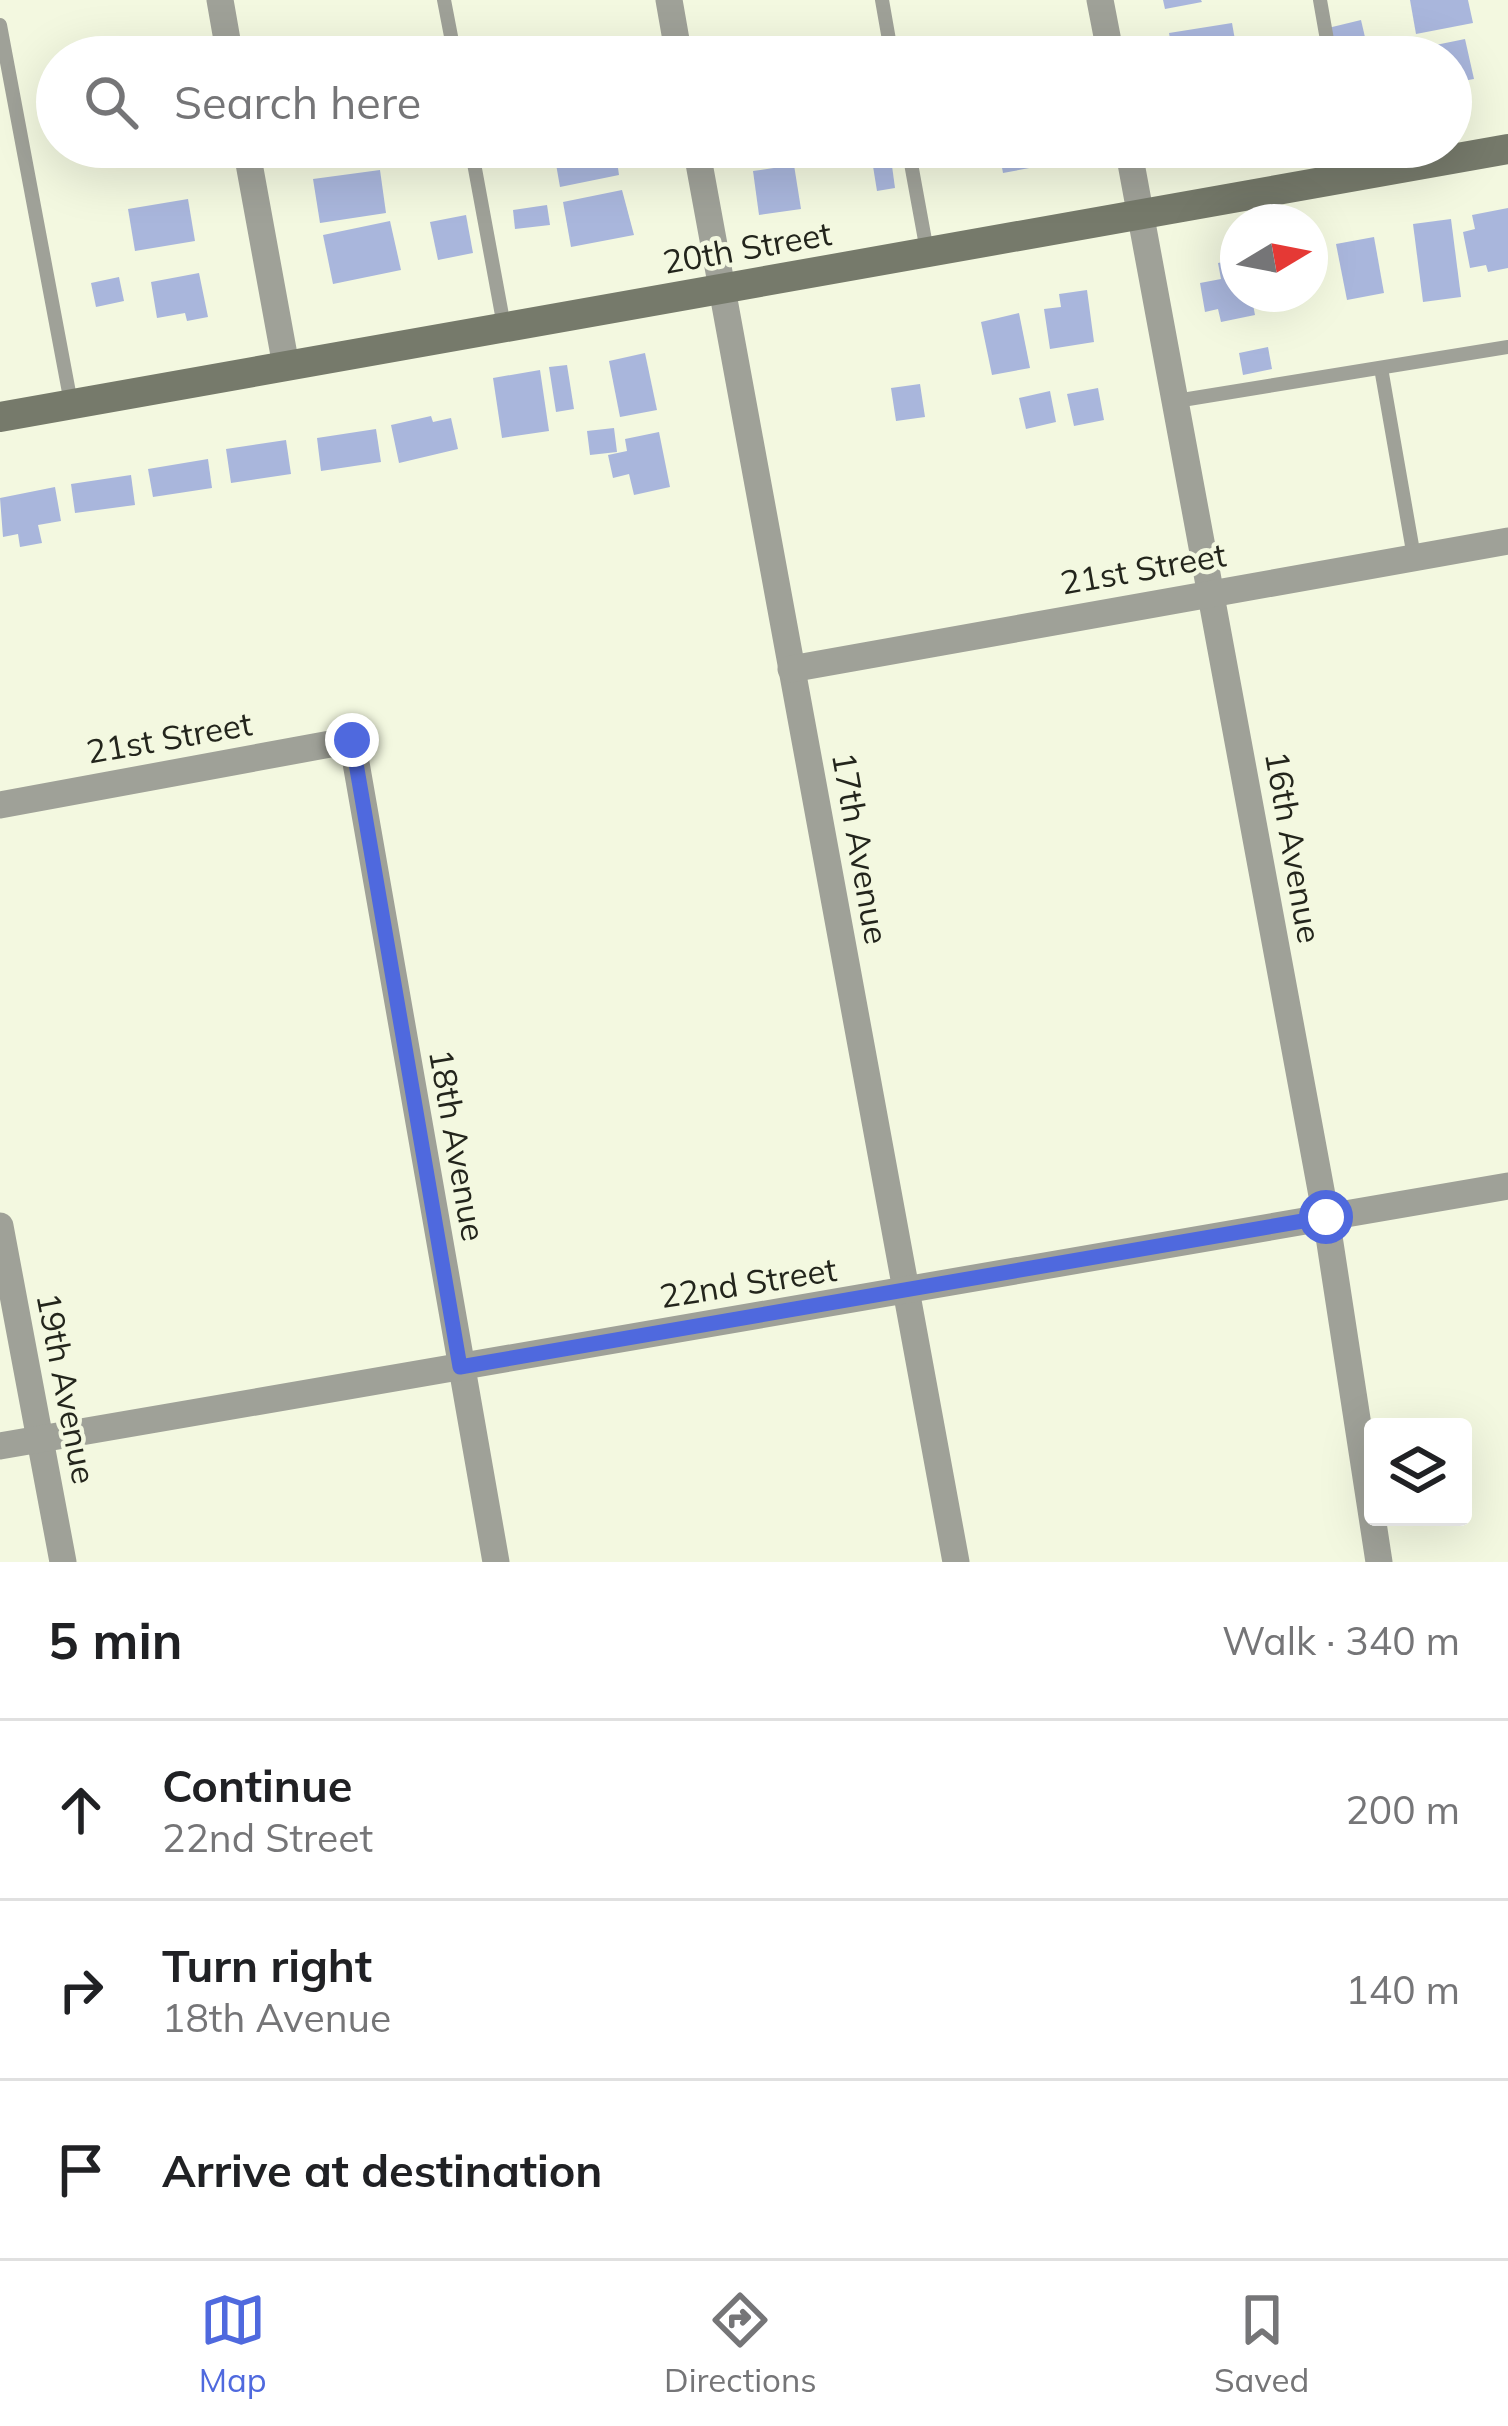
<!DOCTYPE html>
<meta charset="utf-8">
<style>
body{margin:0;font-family:Mulish,sans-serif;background:#f2f2f2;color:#202124}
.controls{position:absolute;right:36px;bottom:36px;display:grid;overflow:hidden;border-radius:12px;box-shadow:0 12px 48px #0002}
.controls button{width:108px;height:108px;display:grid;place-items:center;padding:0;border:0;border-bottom:3px solid #e0e0e0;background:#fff;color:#202124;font:60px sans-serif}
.compass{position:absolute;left:1220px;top:204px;width:108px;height:108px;border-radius:50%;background:#fff;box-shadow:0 12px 48px #0002;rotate:80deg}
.stop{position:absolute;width:36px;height:36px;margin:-27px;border:9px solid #4f69de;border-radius:50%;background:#fff}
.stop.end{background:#4f69de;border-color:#fff;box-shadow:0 3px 12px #0008}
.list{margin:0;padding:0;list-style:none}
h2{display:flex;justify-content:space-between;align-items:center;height:156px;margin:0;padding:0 48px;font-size:51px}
h2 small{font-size:39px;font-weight:400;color:#757577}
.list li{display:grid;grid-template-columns:78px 1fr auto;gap:36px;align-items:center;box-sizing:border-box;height:180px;padding:0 48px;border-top:3px solid #e0e0e0}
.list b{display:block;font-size:45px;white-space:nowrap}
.list p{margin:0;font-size:39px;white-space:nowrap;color:#757577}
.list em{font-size:39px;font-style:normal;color:#757577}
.icon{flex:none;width:66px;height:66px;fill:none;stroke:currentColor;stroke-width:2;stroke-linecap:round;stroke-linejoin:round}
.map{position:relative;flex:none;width:1508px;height:1562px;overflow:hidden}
.search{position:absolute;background:#fff;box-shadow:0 12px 48px #0002;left:36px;right:36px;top:36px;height:132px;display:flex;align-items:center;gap:30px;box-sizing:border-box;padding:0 42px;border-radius:66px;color:#757577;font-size:45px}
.sheet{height:696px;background:#fff}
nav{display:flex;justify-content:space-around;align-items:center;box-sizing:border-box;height:168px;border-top:3px solid #e0e0e0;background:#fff;font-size:33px;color:#757577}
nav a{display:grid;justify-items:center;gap:6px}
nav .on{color:#4f69de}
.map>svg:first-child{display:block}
.building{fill:#a9b6dc}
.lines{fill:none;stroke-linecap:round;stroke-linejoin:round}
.lane{stroke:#9fa198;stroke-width:14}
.street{stroke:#9fa198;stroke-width:27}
.secondary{stroke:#767a6b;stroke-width:30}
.route{stroke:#4f69de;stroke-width:15}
.labels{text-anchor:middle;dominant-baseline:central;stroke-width:9;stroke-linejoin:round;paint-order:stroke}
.street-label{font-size:33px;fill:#23251c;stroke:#f3f8e0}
</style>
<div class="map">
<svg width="1508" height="1562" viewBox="0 0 1508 1562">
<rect width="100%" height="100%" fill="#f3f8e0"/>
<g class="building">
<polygon points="1163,0 1201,0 1202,2 1165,9"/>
<polygon points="1410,0 1468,0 1473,23 1416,34"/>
<polygon points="1361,20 1368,50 1335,57 1328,28"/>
<polygon points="1232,23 1238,57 1173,57 1169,33"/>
<polygon points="1465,39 1474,79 1451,83 1451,57 1423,57 1421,48"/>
<polygon points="307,147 371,147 372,151 311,164"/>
<polygon points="553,147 625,147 628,159 617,161 619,175 560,187"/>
<polygon points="747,147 784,147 785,152 749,158"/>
<polygon points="998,147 1053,147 1056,163 1003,173"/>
<polygon points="890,151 895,188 877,191 871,154"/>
<polygon points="794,165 801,209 759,215 753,171"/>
<polygon points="380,170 386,213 320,223 313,179"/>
<polygon points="622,190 634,235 571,247 563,202"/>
<polygon points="188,199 195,241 135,251 128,209"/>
<polygon points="547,205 550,225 515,229 513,210"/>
<polygon points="1508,208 1508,268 1488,272 1486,265 1470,268 1463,232 1475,229 1472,215"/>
<polygon points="466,215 473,253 438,260 430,222"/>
<polygon points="1451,219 1461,297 1423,302 1413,224"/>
<polygon points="390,221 401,270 333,284 323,235"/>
<polygon points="1374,237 1384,293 1347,300 1336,244"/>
<polygon points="1310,258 1318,286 1310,287"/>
<polygon points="1238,259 1238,294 1251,294 1255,315 1221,322 1218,309 1205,312 1200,283 1221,279 1218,263"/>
<polygon points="199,273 208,317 187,321 185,313 157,318 151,282"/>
<polygon points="119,277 124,301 96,307 91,283"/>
<polygon points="1087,290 1094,342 1050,349 1044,309 1061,307 1059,294"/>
<polygon points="1019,313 1030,368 992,375 981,322"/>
<polygon points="1268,347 1272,369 1243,375 1239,353"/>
<polygon points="645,353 657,410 620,417 609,361"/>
<polygon points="567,365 574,409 556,412 549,367"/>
<polygon points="540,370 549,431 502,438 493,378"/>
<polygon points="920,384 925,417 896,421 891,388"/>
<polygon points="1098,388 1104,420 1074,426 1067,394"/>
<polygon points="1050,391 1056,422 1026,429 1019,398"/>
<polygon points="431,416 433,422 451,418 458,449 399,463 391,425"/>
<polygon points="614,428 617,452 590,455 587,431"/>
<polygon points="376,429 381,462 321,471 317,438"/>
<polygon points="659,432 670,487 634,495 629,474 613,478 608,455 627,451 625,439"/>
<polygon points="286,440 291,474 231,483 226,449"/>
<polygon points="208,459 212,488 153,497 148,469"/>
<polygon points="131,475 135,505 75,513 71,484"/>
<polygon points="55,487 61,521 38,525 42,543 20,547 18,534 3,537 0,498"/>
</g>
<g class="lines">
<g class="lane">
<polyline points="444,0 455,57"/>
<polyline points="882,0 892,57"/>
<polyline points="1320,0 1330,57"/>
<polyline points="0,25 71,403"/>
<polyline points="471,147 504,326"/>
<polyline points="908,147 927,251"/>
<polyline points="1347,147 1353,178"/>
<polyline points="1381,368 1414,557"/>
<polyline points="1176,401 1508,347"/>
</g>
<g class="street">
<polyline points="220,0 230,57"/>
<polyline points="669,0 679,57"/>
<polyline points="1100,0 1111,57"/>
<polyline points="246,147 286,366"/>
<polyline points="696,147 956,1562"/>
<polyline points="1128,147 1326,1217 1379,1562"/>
<polyline points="791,669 1508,541"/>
<polyline points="0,805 352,740 496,1562"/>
<polyline points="0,1226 63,1562"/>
<polyline points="0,1446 1508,1186"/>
</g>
<polyline class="secondary" points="0,417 1508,149"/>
</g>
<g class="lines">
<polyline class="route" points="352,740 460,1367 1326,1217"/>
</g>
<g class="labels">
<g class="street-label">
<text transform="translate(747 247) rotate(-10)">20th Street</text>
<text transform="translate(1143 568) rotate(-10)">21st Street</text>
<text transform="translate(169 737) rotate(-10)">21st Street</text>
<text transform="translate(1294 847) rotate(80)">16th Avenue</text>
<text transform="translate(861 848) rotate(80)">17th Avenue</text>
<text transform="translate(458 1145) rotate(80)">18th Avenue</text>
<text transform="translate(748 1282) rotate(-9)">22nd Street</text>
<text transform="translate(67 1388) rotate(79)">19th Avenue</text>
</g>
</g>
</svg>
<div class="controls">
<button><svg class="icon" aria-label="layers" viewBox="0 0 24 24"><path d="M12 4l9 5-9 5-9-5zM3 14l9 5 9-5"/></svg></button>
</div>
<svg class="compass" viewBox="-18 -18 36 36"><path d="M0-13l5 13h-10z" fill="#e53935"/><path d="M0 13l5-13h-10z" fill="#757577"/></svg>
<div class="stop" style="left:1326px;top:1217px"></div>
<div class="stop end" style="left:352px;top:740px"></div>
<div class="search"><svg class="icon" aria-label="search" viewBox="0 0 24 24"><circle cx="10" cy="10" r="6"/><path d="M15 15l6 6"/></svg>Search here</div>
</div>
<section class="sheet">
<h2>5 min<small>Walk · 340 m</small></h2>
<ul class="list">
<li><svg class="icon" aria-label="ahead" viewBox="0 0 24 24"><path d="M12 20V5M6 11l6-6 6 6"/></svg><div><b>Continue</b><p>22nd Street</p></div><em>200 m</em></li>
<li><svg class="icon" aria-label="right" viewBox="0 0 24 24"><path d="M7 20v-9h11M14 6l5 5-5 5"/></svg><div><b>Turn right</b><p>18th Avenue</p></div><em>140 m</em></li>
<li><svg class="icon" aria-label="arrive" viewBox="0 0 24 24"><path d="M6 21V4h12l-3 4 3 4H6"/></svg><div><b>Arrive at destination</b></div></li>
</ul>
</section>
<nav>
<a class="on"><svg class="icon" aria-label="map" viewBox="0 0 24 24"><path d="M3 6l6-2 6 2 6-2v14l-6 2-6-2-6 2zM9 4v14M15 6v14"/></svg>Map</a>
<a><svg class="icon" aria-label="directions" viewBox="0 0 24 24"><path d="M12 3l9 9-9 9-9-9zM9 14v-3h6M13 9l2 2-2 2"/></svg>Directions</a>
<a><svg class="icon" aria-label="saved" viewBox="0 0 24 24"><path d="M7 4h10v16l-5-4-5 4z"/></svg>Saved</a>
</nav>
